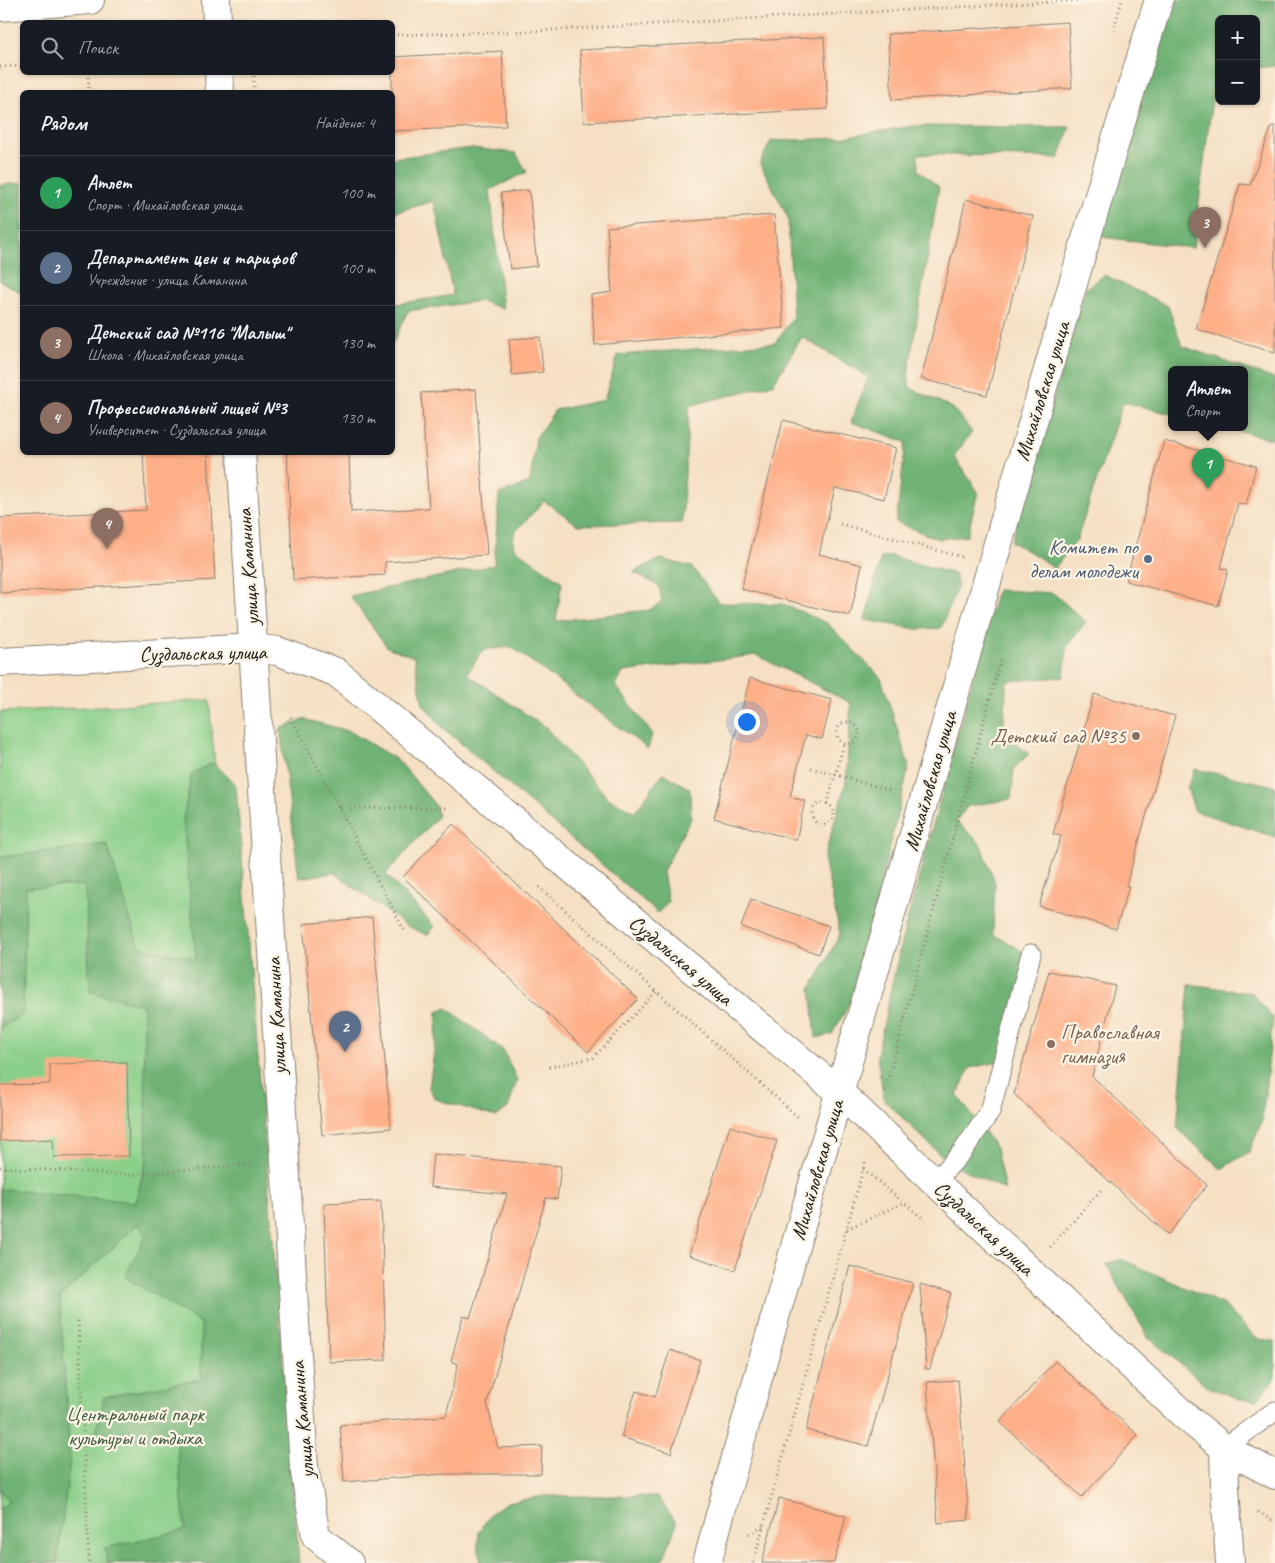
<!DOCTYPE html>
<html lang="ru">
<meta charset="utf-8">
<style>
body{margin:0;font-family:Caveat,sans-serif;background:#242831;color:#f1f3f6}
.controls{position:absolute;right:15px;top:15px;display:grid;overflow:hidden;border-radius:8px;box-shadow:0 1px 4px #0004}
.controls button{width:45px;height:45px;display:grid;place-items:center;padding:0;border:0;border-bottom:1px solid #363941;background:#171b24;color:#f1f3f6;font:25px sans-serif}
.you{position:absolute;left:746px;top:721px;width:18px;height:18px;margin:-12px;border:4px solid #fff;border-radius:50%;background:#1a73e8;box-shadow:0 0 0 8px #1a73e833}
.badge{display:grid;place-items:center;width:32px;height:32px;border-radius:50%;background:#ea580c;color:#fff;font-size:16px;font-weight:700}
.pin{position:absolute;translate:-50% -41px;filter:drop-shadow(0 1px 2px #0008)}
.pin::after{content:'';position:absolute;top:26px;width:18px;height:15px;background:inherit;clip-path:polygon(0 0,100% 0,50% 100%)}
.popup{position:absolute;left:1168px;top:366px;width:80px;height:65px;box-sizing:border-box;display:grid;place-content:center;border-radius:8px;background:#171b24;filter:drop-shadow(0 1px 4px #0005);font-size:16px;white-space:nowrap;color:#9ea1a6}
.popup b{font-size:19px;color:#f1f3f6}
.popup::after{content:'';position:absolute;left:50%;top:100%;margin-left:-10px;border:10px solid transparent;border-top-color:#171b24}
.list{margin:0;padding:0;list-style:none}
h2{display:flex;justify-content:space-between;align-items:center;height:65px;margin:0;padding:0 20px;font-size:21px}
h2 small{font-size:16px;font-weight:400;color:#9ea1a6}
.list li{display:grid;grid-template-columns:32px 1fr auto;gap:15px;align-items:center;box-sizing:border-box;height:75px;padding:0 20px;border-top:1px solid #363941}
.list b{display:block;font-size:19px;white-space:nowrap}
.list p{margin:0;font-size:16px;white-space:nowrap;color:#9ea1a6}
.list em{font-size:16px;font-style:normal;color:#9ea1a6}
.icon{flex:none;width:28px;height:28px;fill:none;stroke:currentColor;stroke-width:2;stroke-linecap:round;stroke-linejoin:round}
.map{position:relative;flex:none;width:1275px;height:1563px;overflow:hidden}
.search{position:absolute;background:#171b24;box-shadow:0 1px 4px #0004;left:20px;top:20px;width:375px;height:55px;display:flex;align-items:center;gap:12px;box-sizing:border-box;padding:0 18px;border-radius:8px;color:#9ea1a6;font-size:19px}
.panel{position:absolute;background:#171b24;box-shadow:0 1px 4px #0004;left:20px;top:90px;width:375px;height:365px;border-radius:8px}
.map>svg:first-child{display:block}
.green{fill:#8acf89;stroke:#537652}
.forest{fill:#6fb275;stroke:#466748}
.building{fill:#fdaf88}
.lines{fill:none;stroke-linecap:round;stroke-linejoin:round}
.service-casing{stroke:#887e70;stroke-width:21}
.minor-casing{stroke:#887e70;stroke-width:30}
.path{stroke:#887e70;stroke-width:3;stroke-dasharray:1 4;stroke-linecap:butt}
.service{stroke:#fff;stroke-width:19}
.minor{stroke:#fff;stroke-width:28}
.service-dot{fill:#5c6f8a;stroke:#fcf5e5;stroke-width:2}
.education-dot{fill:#8d6e63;stroke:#fcf5e5;stroke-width:2}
.labels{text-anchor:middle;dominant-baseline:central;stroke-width:4.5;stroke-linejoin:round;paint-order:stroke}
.street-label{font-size:21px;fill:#1c1c1c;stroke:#fcf5e5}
.service-label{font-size:21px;fill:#4e5e75;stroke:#fcf5e5;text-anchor:end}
.education-label{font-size:21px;fill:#785e54;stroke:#fcf5e5;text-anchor:end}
.park-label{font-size:21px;fill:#425b42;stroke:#fcf5e5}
</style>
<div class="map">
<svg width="1275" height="1563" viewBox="0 0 1275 1563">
<rect width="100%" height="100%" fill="#fcf5e5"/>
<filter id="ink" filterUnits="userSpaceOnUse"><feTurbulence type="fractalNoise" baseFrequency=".02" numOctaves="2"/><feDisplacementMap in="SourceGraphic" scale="10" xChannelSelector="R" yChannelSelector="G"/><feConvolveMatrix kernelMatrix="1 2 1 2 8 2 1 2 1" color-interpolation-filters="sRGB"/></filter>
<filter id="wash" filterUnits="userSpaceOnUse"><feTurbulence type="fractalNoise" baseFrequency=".0096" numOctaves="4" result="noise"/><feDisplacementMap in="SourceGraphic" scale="20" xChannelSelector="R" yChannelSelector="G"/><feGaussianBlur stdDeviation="1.12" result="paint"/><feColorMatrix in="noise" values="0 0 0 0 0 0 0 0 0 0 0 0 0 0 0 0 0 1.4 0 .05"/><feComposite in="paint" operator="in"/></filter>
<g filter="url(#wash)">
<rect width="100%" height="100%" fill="#f5e0c4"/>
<polygon class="green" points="209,700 288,1563 0,1563 0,712"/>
<g class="forest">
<polygon points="1171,0 1275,0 1275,66 1256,68 1256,19 1219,19 1219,80 1214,84 1193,248 1101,237"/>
<polygon points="913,126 1070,127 1059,158 918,154 918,170 939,187 908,374 910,388 953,408 972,432 954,456 978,492 967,536 938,539 896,522 906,442 851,422 868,377 802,337 773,384 689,406 682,523 578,525 544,501 514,533 513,547 562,582 556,621 649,610 662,602 659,586 633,572 661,559 692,567 719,603 783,604 827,623 881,678 909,766 854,996 832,1034 816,1038 811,989 840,934 824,858 846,782 851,703 756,655 623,672 616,686 652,734 648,749 512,647 483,650 467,674 545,727 608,798 635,812 663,773 690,789 691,818 663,871 668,902 658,913 444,729 423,704 414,657 387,647 350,596 494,565 499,494 530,483 536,438 555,410 604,400 618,355 775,343 793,317 788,218 760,163 771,141 839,138"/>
<polygon points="472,148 516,153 527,172 490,190 503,309 481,301 408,311 393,343 393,307 396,304 453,295 434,201 396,212 393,212 393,158"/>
<polygon points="22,183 22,293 0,281 0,185"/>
<polygon points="1104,275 1168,306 1182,346 1275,379 1275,440 1227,428 1244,428 1244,370 1172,370 1172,414 1123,402 1077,539 1054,569 1037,556 1011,542 1086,288"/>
<polygon points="891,556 954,574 958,585 941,628 917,629 865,620 881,558"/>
<polygon points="997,590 1053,593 1086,622 1067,646 1064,677 1007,681 1003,733 1029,754 1014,768 1011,799 968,806 956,821 980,843 995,882 993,934 1039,961 1002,1061 970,1068 957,1095 996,1148 1005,1190 947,1161 884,1100 877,1055 901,943"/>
<polygon points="303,719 349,731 399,761 435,805 438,816 386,874 435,927 427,935 407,926 334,873 299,878 280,729"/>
<polygon points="213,763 236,785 299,1563 108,1563 104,1548 185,1530 176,1437 94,1440 104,1397 201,1379 201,1323 125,1277 146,1235 138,1224 60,1297 70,1461 57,1563 0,1563 0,1509 9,1502 0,1489 0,1189 136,1202 147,1156 143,1005 90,992 85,885 26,888 23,1014 0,1029 0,857 107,844 139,947 196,959 183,818 192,773"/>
<polygon points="1195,769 1275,786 1275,837 1195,811 1187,788"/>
<polygon points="1189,984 1252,993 1273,1018 1262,1121 1249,1152 1221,1169 1177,1128"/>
<polygon points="447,1008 503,1050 517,1080 508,1108 496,1117 435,1099 429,1088 436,1038 437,1012"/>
<polygon points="1121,1259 1224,1305 1257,1339 1275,1341 1275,1379 1257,1400 1240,1399 1208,1387 1148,1337 1106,1264"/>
<polygon points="544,1496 657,1496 677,1523 665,1555 660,1563 481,1563 478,1543 479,1531 493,1511 508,1502"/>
</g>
<g id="blocks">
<g class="building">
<polygon points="1068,22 1072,88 892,100 888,34"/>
<polygon points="824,37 828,109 584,122 580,50"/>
<polygon points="502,51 506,126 392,131 392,57"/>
<polygon points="1272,126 1275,126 1275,353 1196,329 1240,184 1250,185"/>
<polygon points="529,190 537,266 510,269 501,193"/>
<polygon points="966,199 1033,216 987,395 921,379"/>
<polygon points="774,215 784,328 595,345 591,295 612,292 607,227"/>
<polygon points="540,337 543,372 512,375 509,339"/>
<polygon points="476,389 487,555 385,562 385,575 293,580 287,452 349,452 351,512 429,508 421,393"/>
<polygon points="783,420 896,448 884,499 835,488 819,554 862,565 850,616 741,589"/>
<polygon points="1164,441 1256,466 1246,505 1238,503 1221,568 1228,570 1218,606 1126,581"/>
<polygon points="143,452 208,452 215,580 0,593 0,518 146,510"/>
<polygon points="750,678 832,700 822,739 806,735 790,797 805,801 796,840 714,818"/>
<polygon points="1094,694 1175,716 1126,886 1129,886 1116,929 1039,906 1061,836 1053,834"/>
<polygon points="453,824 638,999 588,1052 403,877"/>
<polygon points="751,899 829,926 819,954 741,927"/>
<polygon points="372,917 391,1128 322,1135 303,924"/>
<polygon points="1049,971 1115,986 1092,1076 1207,1185 1168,1235 1014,1094"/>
<polygon points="127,1062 129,1156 54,1157 53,1139 0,1141 0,1085 50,1084 50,1064"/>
<polygon points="730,1126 777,1141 735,1270 689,1255"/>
<polygon points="433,1154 561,1166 557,1199 546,1198 487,1403 498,1448 542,1446 541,1474 445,1474 344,1482 340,1425 446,1416 458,1364 451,1361 463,1316 470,1318 507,1194 430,1187"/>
<polygon points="381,1201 386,1360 329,1362 324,1203"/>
<polygon points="850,1266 913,1283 868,1446 806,1430"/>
<polygon points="920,1284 951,1293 930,1369 926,1369"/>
<polygon points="670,1350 700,1360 671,1453 621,1437 636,1391 655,1397"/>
<polygon points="1055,1361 1138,1435 1082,1497 1000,1422"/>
<polygon points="958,1380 969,1520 938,1523 927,1382"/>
<polygon points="779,1498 846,1516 834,1563 762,1563"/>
</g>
</g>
</g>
<g filter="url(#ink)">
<use href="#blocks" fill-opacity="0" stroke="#887e70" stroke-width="1"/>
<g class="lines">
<defs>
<g id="service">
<polyline points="935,1182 962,1152 990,1112 1031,954"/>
<polyline points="1224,1448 1275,1411"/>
</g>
<g id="minor">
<polyline points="216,0 217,22"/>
<polyline points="0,7 90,0"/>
<polyline points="219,72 220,92"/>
<polyline points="241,452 304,1467 316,1536 349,1563"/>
<polyline points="0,662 254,648 277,651 336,672 839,1092 1186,1417 1224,1448 1275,1475"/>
<polyline points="1224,1448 1225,1487 1230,1563"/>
<path d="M707,1563c77,-284 160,-566 242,-849 69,-238 135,-477 210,-714"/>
</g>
</defs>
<use href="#service" class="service-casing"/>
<use href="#minor" class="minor-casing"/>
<g class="path">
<polyline points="1113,31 1122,0"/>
<polyline points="392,35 534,31 1083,0"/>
<polyline points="0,67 22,66"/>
<polyline points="88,72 89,92"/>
<polyline points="254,87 254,72"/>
<polyline points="840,524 962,557"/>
<polyline points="291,717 404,930"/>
<circle cx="848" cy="733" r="11"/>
<polyline points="811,768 893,791"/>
<circle cx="823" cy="814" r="11"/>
<polyline points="827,804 844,744"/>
<polyline points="340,808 448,808"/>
<polyline points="539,887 798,1117"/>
<polyline points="549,1067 593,1058 657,991"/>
<polyline points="885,1091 1001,657"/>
<polyline points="0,1167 128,1175 254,1164"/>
<polyline points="863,1169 925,1220"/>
<polyline points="847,1229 905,1202"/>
<polyline points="1050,1247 1101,1190"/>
<polyline points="78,1321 89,1563"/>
<polyline points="1258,1512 1275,1522"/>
<polyline points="749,1534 763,1526"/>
<polyline points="753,1563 866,1159"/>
</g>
<use href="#service" class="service"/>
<use href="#minor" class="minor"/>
</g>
</g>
<circle class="service-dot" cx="1148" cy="559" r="5"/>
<g class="education-dot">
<circle cx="1136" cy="736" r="5"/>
<circle cx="1051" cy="1044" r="5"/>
</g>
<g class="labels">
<g class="street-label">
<text transform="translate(1042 391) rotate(-73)">Михайловская улица</text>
<text transform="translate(248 567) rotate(-94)">улица Каманина</text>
<text transform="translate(203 653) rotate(-1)">Суздальская улица</text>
<text transform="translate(930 781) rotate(-74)">Михайловская улица</text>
<text transform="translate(681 960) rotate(40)">Суздальская улица</text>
<text transform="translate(276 1016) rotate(-93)">улица Каманина</text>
<text transform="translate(817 1170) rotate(-74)">Михайловская улица</text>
<text transform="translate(984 1228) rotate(43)">Суздальская улица</text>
<text transform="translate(302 1420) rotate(-95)">улица Каманина</text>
</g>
<g class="service-label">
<text x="1138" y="547">Комитет по<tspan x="1138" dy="24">делам молодежи</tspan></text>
</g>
<g class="education-label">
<text x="1126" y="736">Детский сад №35</text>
<text x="1061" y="1032" text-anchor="start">Православная<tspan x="1061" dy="24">гимназия</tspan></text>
</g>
<g class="park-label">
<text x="135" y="1414">Центральный парк<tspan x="135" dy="24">культуры и отдыха</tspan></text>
</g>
</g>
</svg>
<div class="controls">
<button>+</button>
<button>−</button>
</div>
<div class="you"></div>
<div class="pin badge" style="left:1208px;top:489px;background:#2e9e5b">1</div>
<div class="popup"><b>Атлет</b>Спорт</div>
<div class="pin badge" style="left:345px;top:1052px;background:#5c6f8a">2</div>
<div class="pin badge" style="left:1205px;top:248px;background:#8d6e63">3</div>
<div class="pin badge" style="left:107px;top:549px;background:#8d6e63">4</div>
<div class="search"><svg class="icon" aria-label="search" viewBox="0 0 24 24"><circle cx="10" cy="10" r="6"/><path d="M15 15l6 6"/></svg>Поиск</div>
<section class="panel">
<h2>Рядом<small>Найдено: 4</small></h2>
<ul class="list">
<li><span class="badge" style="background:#2e9e5b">1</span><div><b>Атлет</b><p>Спорт · Михайловская улица</p></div><em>100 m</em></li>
<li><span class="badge" style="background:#5c6f8a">2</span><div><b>Департамент цен и тарифов</b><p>Учреждение · улица Каманина</p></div><em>100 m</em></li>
<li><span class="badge" style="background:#8d6e63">3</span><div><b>Детский сад №116 &quot;Малыш&quot;</b><p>Школа · Михайловская улица</p></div><em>130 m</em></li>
<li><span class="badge" style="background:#8d6e63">4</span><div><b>Профессиональный лицей №3</b><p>Университет · Суздальская улица</p></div><em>130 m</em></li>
</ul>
</section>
</div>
